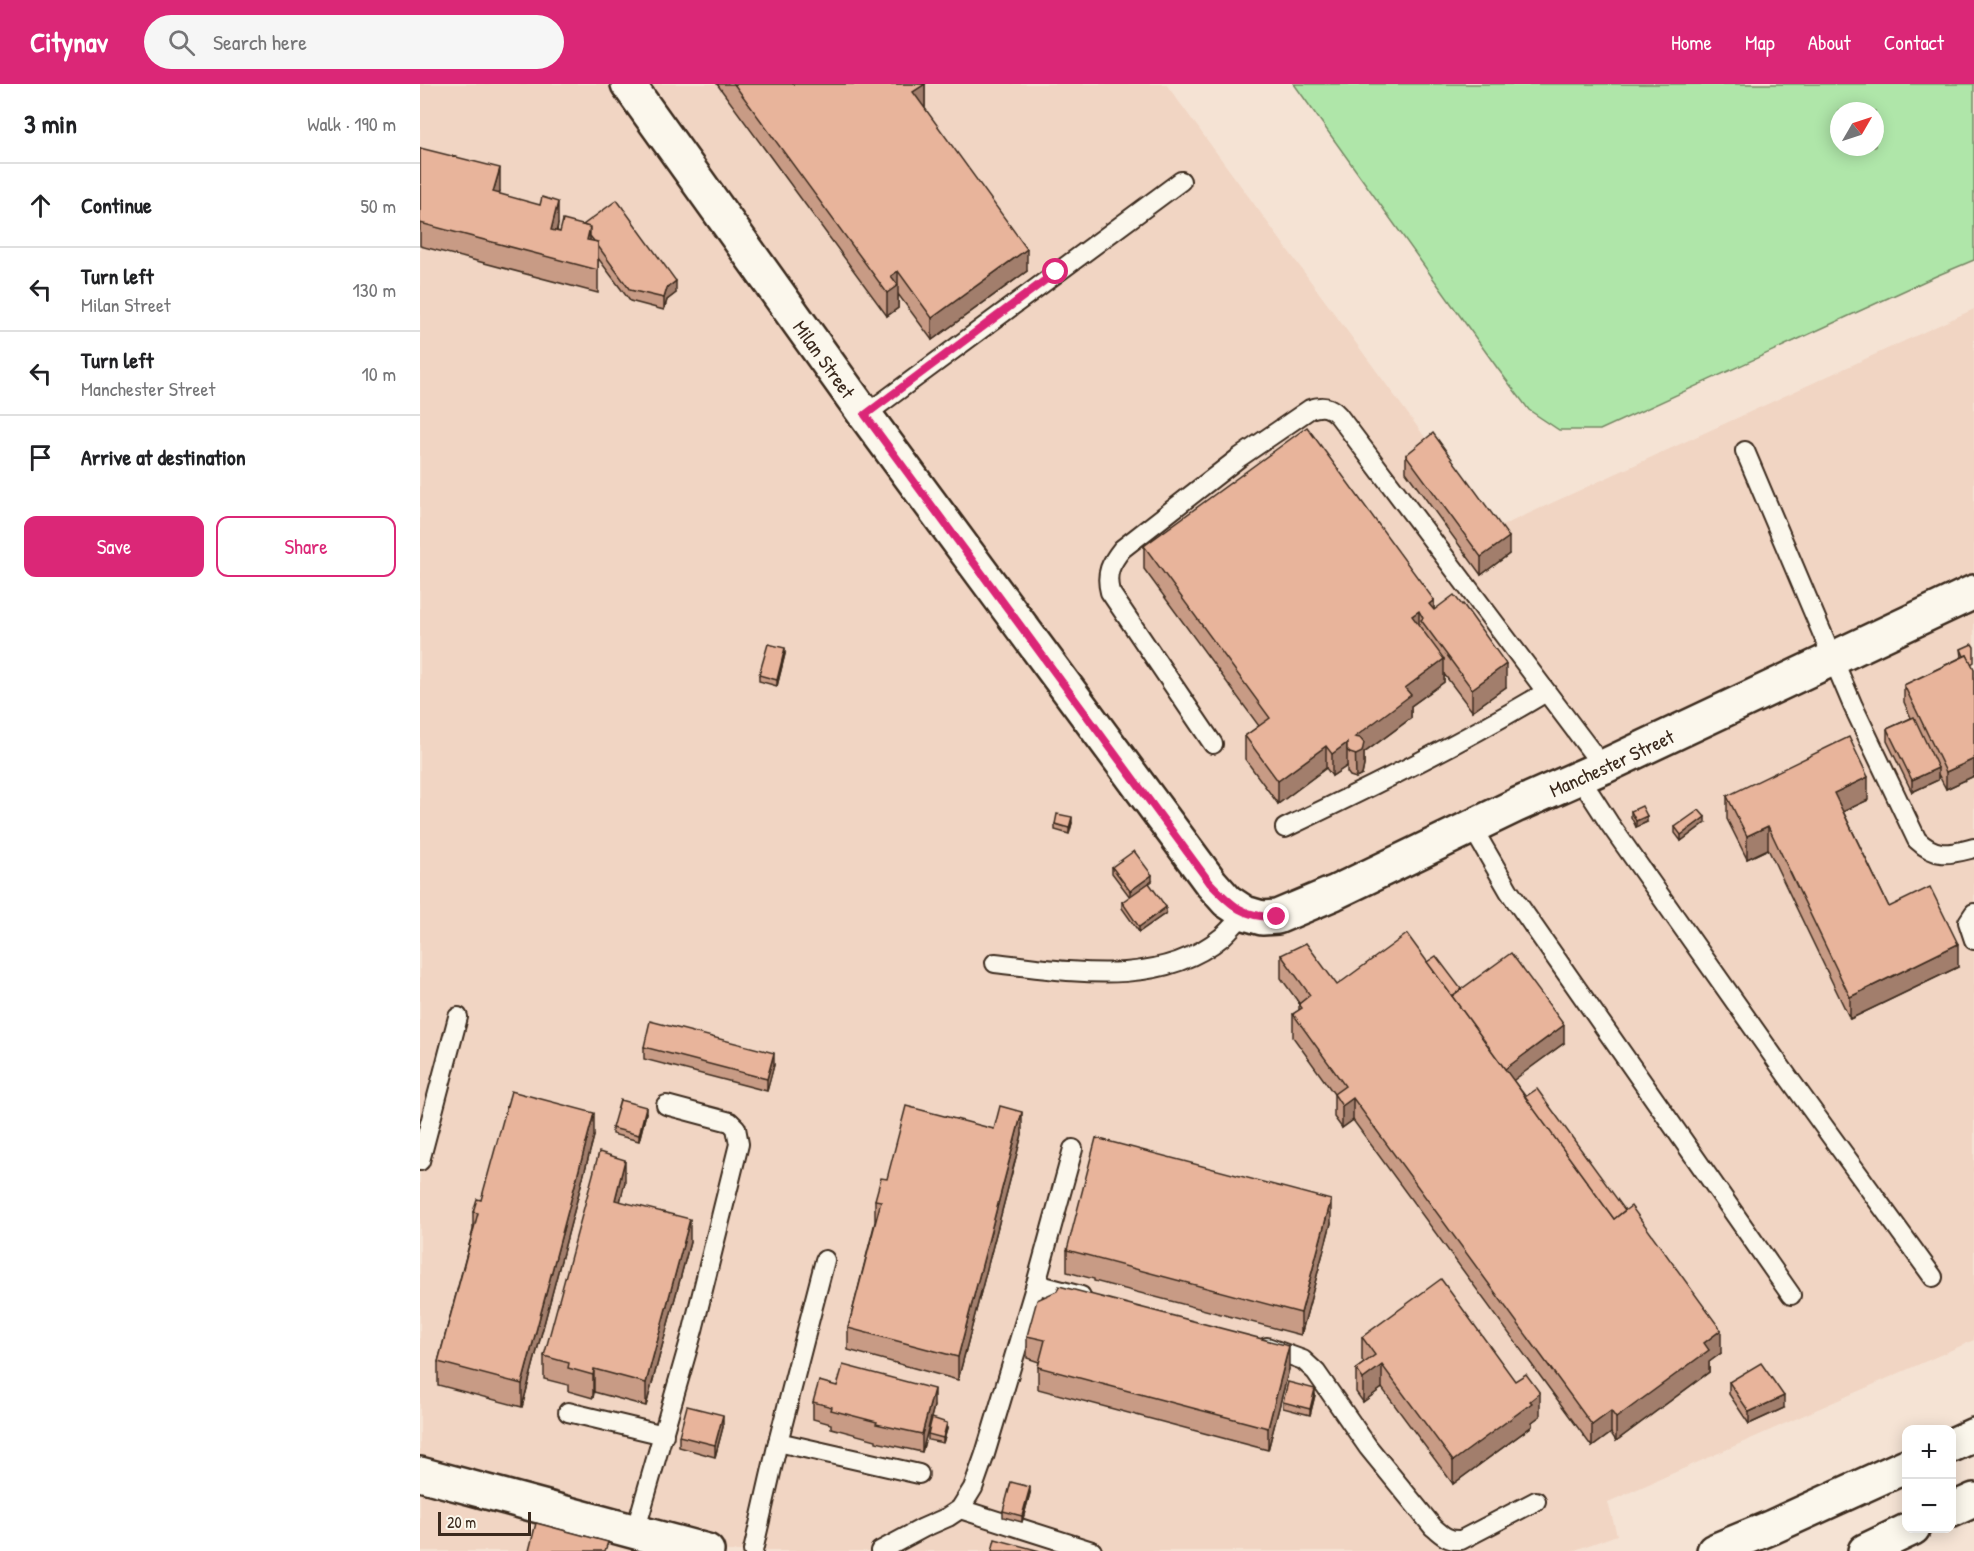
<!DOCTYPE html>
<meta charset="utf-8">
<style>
body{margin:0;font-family:"Patrick Hand",sans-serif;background:#f6f6f6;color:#202124}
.controls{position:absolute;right:18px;bottom:18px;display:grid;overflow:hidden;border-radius:12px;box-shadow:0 3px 15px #0003}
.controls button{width:54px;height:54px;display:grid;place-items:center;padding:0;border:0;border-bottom:2px solid #e0e0e0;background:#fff;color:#202124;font:30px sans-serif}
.compass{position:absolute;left:1410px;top:18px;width:54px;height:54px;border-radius:50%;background:#fff;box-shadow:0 3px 15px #0003;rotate:51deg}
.scale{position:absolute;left:18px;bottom:15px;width:93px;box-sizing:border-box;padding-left:6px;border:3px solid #3b2a1e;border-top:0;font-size:16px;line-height:21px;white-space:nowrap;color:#3b2a1e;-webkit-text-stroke:4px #fbf7ec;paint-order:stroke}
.stop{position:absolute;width:18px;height:18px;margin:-14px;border:4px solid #db2777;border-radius:50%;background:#fff}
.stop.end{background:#db2777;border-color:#fff;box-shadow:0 2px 6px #0008}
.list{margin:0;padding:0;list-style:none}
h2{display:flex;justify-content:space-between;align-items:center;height:78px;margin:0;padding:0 24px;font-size:26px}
h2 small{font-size:20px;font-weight:400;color:#757577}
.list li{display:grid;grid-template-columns:39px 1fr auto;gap:18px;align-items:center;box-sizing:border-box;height:84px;padding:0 24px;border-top:2px solid #e0e0e0}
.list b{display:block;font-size:22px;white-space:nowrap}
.list p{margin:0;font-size:20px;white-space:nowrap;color:#757577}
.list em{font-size:20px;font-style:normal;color:#757577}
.actions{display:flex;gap:12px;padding:18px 24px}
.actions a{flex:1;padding:14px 0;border:2px solid #db2777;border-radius:12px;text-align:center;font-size:21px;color:#db2777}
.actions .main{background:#db2777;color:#fff}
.icon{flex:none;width:33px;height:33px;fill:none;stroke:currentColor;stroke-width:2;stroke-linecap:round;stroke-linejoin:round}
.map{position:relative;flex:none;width:1554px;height:1467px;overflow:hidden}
header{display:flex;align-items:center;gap:36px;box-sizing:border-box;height:84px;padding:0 30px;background:#db2777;color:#fff}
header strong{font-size:28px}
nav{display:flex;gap:33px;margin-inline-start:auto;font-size:21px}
.search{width:420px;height:54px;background:#f6f6f6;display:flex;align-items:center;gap:15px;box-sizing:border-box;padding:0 21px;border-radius:33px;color:#757577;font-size:22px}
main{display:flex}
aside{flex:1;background:#fff}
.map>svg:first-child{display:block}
.built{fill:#f1d5c3}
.green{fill:#afe6a9;stroke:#758864;stroke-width:1.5;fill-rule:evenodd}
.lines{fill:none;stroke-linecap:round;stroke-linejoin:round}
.lane-casing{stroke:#3b2a1e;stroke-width:22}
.street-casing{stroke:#3b2a1e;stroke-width:38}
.secondary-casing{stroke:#3b2a1e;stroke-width:38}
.lane{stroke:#fbf7ec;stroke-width:18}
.street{stroke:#fbf7ec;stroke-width:33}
.secondary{stroke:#fbf7ec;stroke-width:33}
.wall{fill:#c89b85;stroke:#3b2a1e;stroke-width:1.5}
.shaded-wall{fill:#a27e6c;stroke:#3b2a1e;stroke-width:1.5}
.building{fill:#e8b49b;stroke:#3b2a1e;stroke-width:1.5}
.route{stroke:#db2777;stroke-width:8}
.labels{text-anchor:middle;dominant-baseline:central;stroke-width:5;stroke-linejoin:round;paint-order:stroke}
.street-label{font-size:20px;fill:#3b2a1e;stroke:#fbf7ec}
</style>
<header>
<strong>Citynav</strong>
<div class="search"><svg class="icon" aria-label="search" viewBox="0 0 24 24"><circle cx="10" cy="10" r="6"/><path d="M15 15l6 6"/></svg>Search here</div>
<nav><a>Home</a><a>Map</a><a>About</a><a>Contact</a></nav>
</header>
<main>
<aside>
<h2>3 min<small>Walk · 190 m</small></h2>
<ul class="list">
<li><svg class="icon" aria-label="ahead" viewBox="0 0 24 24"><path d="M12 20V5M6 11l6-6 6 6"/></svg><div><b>Continue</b></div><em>50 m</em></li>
<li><svg class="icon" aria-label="left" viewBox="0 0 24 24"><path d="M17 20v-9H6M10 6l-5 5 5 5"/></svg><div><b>Turn left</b><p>Milan Street</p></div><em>130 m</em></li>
<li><svg class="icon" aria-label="left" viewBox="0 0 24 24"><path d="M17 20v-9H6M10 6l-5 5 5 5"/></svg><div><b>Turn left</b><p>Manchester Street</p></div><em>10 m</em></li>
<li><svg class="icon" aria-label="arrive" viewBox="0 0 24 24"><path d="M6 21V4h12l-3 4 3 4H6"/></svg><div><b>Arrive at destination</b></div></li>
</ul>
<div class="actions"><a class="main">Save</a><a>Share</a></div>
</aside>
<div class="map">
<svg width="1554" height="1467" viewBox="0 0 1554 1467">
<rect width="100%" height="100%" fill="#f5e3d4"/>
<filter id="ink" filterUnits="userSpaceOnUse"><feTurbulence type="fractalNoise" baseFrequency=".0167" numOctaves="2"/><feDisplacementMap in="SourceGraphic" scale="12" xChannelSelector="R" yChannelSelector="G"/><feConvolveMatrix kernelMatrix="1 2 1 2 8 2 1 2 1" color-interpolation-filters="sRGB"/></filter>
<g filter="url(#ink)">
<polygon class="built" points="0,0 746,0 1073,446 1554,225 1554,1256 1188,1418 1197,1451 1152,1467 0,1467"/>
<path class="green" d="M874,0h680v176l-38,16 -336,154h-41l-30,-20 -31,-41zM1419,27h36v36h-36z"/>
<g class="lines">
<defs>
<g id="lane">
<polyline points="445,331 761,97"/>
<path d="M1325,367l108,255 64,134c20,19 33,14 57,8"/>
<path d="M793,660l-103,-152c-5,-19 1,-29 12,-43l118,-92 70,-48c12,-4 20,-3 28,6l265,352"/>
<polyline points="1160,694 1189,739 1368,993 1513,1193"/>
<polyline points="1052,743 1089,807 1371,1211"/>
<path d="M865,744c90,-43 176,-85 261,-136"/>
<polyline points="1554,829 1548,838 1554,856"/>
<path d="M575,879c74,8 164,26 227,-26 8,-7 15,-16 23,-24"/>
<polyline points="0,1077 38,933"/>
<polyline points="616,1200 661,1212"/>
<path d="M847,1263l36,13 13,12 52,75 65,80c9,8 15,14 28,13l75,-39"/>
<polyline points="148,1328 244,1351"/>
<polyline points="358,1358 499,1390"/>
<polyline points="540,1425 672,1467"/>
<polyline points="215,1448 273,1246 319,1060 316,1044 310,1038 246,1021"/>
<polyline points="333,1467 358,1358 405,1176"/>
<polyline points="460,1467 503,1444 528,1433 540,1425 553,1404 565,1370 616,1200 653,1065"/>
</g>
<g id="street">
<path id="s1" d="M208,0l237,331 346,468 16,18 18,12 17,5 15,-1 57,-24 183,-88 86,-38 371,-175"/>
<polyline points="0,1390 287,1467"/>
</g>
<g id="secondary">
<polyline points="1532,1361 1554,1351"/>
<polyline points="1532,1426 1554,1416"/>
<polyline points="1294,1467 1352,1443 1486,1382"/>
<polyline points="1445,1467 1493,1444"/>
</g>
</defs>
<use href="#lane" class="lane-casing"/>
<use href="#street" class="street-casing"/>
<use href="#secondary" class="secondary-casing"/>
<use href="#lane" class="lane"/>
<use href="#street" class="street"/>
<use href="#secondary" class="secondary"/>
</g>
<g class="wall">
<polygon points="297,0 505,0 505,23 504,23 607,187 512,256 478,210 478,224 467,232"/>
<polygon points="0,64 80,107 79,110 138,140 137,147 140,148 163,141 256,209 247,216 244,226 210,217 178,174 178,209 0,162"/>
<polygon points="986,371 1089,470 1061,491 986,388"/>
<polygon points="724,462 1014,516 1014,526 1086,603 1052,627 1024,590 1024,598 991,622 991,634 944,669 944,681 942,691 936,694 930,692 927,688 927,682 912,692 906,684 858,720 825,675 825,652 839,642 724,485"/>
<polygon points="1541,565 1554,585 1554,692 1526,705 1518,690 1518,696 1492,708 1467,657 1467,645 1491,634 1484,618 1484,601 1542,573"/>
<polygon points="365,570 357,602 339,597 339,591"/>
<polygon points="1307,712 1448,716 1423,727 1469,823 1538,883 1430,935 1348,765 1327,775 1307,735"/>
<polygon points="1211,727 1227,738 1216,743 1211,733"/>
<polygon points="652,739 649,750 635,746 635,740"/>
<polygon points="1285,739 1261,757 1255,749 1255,743"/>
<polygon points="692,783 732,797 710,813 692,789"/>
<polygon points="702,818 746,829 719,848 702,824"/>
<polygon points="861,871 917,901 1007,878 1041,905 1144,959 1093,996 1301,1269 1289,1278 1289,1288 1196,1357 1191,1349 1172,1363 933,1036 922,1044 914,1033 914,1010 873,953 873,930 879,926 879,919 861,894"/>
<polygon points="224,963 354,981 347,1007 224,975"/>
<polygon points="226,1029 219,1057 192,1050 192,1044"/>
<polygon points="602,1050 538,1296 428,1266 428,1244 455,1138 455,1116 467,1095"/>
<polygon points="174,1052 102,1323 18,1301 18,1278 53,1146 53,1128 61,1116"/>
<polygon points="205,1098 200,1117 270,1158 226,1322 174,1308 173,1314 148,1307 148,1301 124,1295 124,1272"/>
<polygon points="911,1139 881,1251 674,1197 674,1195 647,1188 647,1166"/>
<polygon points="607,1252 869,1285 848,1366 618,1305 618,1283 619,1278 607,1274"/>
<polygon points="942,1253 1120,1332 1112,1338 1112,1342 1033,1400 962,1304 943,1318 936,1308 936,1285 944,1279 942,1276"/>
<polygon points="1309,1298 1364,1324 1329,1340 1309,1310"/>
<polygon points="417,1302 514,1322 502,1368 456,1358 456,1356 411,1344 411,1340 393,1335 393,1318"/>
<polygon points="895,1311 890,1331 863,1324 863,1318"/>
<polygon points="303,1343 295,1373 259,1363 259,1352"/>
<polygon points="527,1345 523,1359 508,1356 508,1350"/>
<polygon points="610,1409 602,1438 583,1433 583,1427"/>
</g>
<g class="shaded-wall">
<polygon points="505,0 505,23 493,31 493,8"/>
<polygon points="80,84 80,107 73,131 73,108"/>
<polygon points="138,118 138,140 131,169 131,146"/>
<polygon points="170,143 170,166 167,156"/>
<polygon points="607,165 607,187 512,256 512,234"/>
<polygon points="478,187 478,224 467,232 467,209 471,192"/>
<polygon points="256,197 256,209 247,216 244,226 244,214 247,204"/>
<polygon points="1089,453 1089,470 1061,491 1061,473"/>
<polygon points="1014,516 1014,538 1009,520"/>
<polygon points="999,527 999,550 992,532"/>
<polygon points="365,564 365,570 357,602 357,596"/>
<polygon points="1024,575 1024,598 991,622 991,634 944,669 944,681 942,691 936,694 935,653 985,604"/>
<polygon points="1086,580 1086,603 1052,627 1052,605"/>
<polygon points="927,659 927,682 912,692 912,670"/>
<polygon points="906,662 906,684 858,720 858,697"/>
<polygon points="1554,675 1554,692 1526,705 1526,688"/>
<polygon points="1518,684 1518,696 1492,708 1492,696"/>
<polygon points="1448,693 1448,716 1414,732 1414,709"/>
<polygon points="1227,732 1227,738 1216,743 1216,737"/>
<polygon points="652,733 652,739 649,750 649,744"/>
<polygon points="1285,733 1285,739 1261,757 1261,751"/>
<polygon points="1348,742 1348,765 1327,775 1327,752"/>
<polygon points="732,791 732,797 710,813 710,807"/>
<polygon points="746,823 746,829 719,848 719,843"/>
<polygon points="1538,860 1538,883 1430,935 1430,913"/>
<polygon points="1144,941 1144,959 1083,1004 1083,986"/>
<polygon points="354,969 354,981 347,1007 347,995"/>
<polygon points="933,1014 933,1036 922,1044 922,1022"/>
<polygon points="226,1023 226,1029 219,1057 219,1051"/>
<polygon points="602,1028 602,1050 538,1296 538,1273"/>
<polygon points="174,1029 174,1052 102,1323 102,1300"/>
<polygon points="205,1076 205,1098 195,1138 195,1116"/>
<polygon points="911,1116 911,1139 881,1251 881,1229"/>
<polygon points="270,1135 270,1158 226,1322 226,1299"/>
<polygon points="1301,1246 1301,1269 1289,1278 1289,1288 1196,1357 1196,1334 1284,1259"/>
<polygon points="869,1262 869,1285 848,1366 848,1344"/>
<polygon points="962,1281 962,1304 943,1318 943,1295"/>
<polygon points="174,1285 174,1308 173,1314 173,1291"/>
<polygon points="514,1305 514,1322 502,1368 502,1350"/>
<polygon points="895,1305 895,1311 890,1331 890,1325"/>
<polygon points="1120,1309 1120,1332 1112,1338 1112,1342 1033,1400 1033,1377"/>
<polygon points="1364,1312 1364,1324 1329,1340 1329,1328"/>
<polygon points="1191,1327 1191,1349 1172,1363 1172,1341"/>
<polygon points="303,1331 303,1343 295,1373 295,1361"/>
<polygon points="527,1339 527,1345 523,1359 523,1354"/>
<polygon points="610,1403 610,1409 602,1438 602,1432"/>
</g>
<g class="building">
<polygon points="314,0 505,0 493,8 607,165 512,234 478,187 471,192 478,201 467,209"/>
<polygon points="0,64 80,84 73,108 120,121 122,113 138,118 131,146 140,148 143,136 170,143 167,156 178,158 178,186 0,139"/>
<polygon points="197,116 256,197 247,204 244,214 210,206 178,162 178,158 174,157 170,152 170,143 163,141"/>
<polygon points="887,343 1014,516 1009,520 1014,526 1034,511 1042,521 1043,520 1086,580 1052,605 1001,536 1003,534 999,527 992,532 1024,575 985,604 991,611 935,653 940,654 944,659 942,668 936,671 930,669 927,666 927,659 912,670 906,662 858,697 825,652 850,634 724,462"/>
<polygon points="1013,349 1089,453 1061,473 986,371"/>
<polygon points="348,560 365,564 357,596 339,591"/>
<polygon points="1552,560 1554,563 1554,578 1551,580 1547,571 1544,572 1541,565"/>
<polygon points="1547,571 1554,585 1554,675 1526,688 1484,601"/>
<polygon points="1494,633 1518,684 1492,696 1467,645"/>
<polygon points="1429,653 1448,693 1414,709 1469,823 1510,803 1538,860 1430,913 1348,742 1327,752 1307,712"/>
<polygon points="1222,722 1227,732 1216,737 1211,727"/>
<polygon points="1279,726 1285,733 1261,751 1255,743"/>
<polygon points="637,730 652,733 649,744 635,740"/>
<polygon points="714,767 732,791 710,807 692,783"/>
<polygon points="729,799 746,823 719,843 702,818"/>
<polygon points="987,850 1194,1135 1211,1122 1301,1246 1284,1259 1289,1266 1196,1334 1191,1327 1172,1341 933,1014 922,1022 914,1010 925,1002 873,930 882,924 879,920 890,911 861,871 886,859 917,901"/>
<polygon points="1091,869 1144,941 1085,985 1032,912"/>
<polygon points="1016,872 1041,905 1032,912 1007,878"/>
<polygon points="230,937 354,969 347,995 224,963"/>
<polygon points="1117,1005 1205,1126 1194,1135 1105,1013"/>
<polygon points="91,1007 174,1029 102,1300 18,1278 58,1129 53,1128 57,1115 61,1116"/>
<polygon points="200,1016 226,1023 219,1051 192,1044"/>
<polygon points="486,1022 574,1045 580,1022 602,1028 538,1273 428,1244 461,1117 455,1116 461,1094 467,1095"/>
<polygon points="676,1054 911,1116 881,1229 674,1174 674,1173 647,1166"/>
<polygon points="179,1068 205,1076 195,1116 270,1135 226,1299 174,1285 173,1291 148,1284 149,1279 124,1272"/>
<polygon points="1021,1195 1095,1297 1106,1290 1120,1309 1110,1317 1112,1319 1033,1377 962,1281 943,1295 936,1285 955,1271 942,1253"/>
<polygon points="639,1202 869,1262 848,1344 618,1283 625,1256 607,1252 617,1216 637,1207"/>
<polygon points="1341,1279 1364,1312 1329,1328 1309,1298"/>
<polygon points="423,1281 514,1305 502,1350 456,1340 457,1338 411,1326 412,1323 393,1318 399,1297 417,1302"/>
<polygon points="868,1298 895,1305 890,1325 863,1318"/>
<polygon points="267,1322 303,1331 295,1361 259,1352"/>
<polygon points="512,1334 527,1339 523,1354 508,1350"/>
<polygon points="591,1398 610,1403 602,1432 583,1427"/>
<polygon points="116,1439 188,1458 185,1467 109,1467"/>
<polygon points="575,1455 620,1467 572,1467"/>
</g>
</g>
<g class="lines" filter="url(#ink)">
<path class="route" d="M636,188l-191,143 345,468c22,23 34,35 67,34"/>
</g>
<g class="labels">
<g class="street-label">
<text stroke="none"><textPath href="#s1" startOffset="338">Milan Street</textPath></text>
<text stroke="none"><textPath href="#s1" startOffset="1436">Manchester Street</textPath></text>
</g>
</g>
</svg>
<div class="controls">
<button>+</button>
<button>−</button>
</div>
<svg class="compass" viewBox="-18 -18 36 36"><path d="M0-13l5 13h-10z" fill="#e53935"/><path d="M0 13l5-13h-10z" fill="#757577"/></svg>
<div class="scale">20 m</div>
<div class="stop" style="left:636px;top:188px"></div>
<div class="stop end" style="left:857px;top:833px"></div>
</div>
</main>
